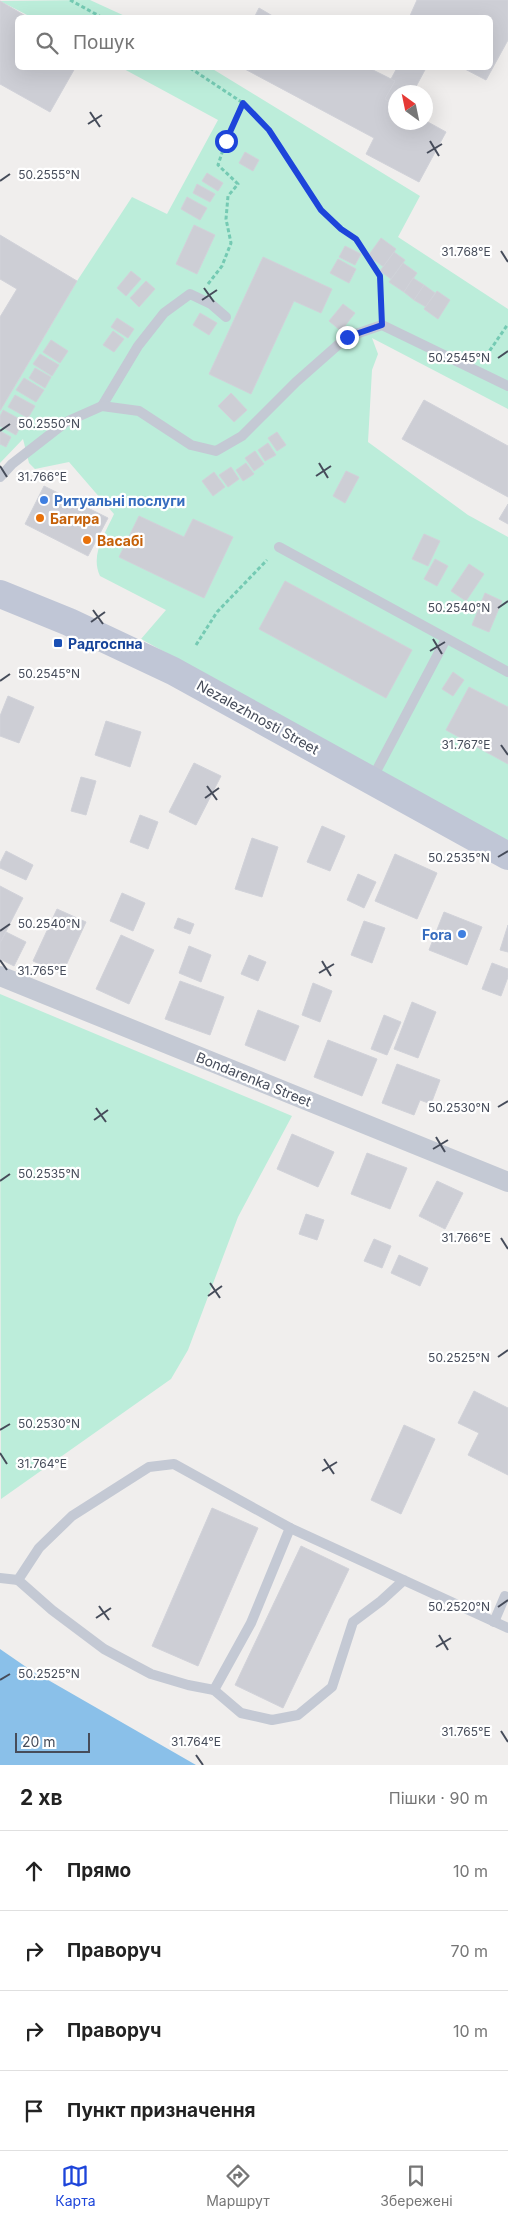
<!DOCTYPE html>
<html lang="uk">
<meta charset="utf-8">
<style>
body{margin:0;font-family:Inter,sans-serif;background:#f6f6f6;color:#222}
.compass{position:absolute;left:388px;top:85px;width:45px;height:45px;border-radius:50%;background:#fff;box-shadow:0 5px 20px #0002;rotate:327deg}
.scale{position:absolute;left:15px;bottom:12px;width:75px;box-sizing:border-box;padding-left:5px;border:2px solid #464c5a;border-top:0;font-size:14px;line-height:18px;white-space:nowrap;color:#464c5a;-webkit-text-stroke:4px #fff;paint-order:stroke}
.stop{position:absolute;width:15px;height:15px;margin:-11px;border:4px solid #1d45da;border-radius:50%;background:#fff}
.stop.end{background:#1d45da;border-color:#fff;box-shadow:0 1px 5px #0008}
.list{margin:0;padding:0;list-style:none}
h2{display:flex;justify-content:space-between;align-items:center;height:65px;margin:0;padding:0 20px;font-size:21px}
h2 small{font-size:16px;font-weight:400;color:#767676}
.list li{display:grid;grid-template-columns:32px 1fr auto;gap:15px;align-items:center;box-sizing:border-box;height:80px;padding:0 20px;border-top:1px solid #e0e0e0}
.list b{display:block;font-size:19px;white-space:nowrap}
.list em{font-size:16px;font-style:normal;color:#767676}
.icon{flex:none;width:28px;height:28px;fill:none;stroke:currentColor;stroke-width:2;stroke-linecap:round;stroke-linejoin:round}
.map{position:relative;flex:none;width:508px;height:1765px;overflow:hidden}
.search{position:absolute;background:#fff;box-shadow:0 5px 20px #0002;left:15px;right:15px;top:15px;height:55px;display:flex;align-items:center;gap:12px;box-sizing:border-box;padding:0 18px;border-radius:8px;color:#767676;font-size:19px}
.sheet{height:385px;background:#fff}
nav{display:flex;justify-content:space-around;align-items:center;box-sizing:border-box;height:70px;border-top:1px solid #e0e0e0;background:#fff;font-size:14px;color:#767676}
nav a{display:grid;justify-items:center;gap:2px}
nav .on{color:#1d45da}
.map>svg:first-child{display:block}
.green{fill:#bcedda}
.water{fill:#8ac0e9}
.building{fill:#cdced5;stroke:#d1d2d9}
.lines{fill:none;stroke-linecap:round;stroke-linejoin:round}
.path{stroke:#75cab3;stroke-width:3;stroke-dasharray:4 2.5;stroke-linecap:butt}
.service{stroke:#c4c9d4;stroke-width:10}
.minor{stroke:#c4c9d4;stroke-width:20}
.secondary{stroke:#c0c6d6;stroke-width:28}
.route{stroke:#1d45da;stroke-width:6}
.ticks{fill:none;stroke:#464c5a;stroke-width:2}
.shop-dot{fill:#3f7fe0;stroke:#fff;stroke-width:2}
.food-dot{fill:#e8710a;stroke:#fff;stroke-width:2}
.transit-dot{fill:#1a4fb4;stroke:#fff;stroke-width:2}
.labels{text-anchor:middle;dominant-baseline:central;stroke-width:4.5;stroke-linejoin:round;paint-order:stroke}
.shop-label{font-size:14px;font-weight:bold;fill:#366cbe;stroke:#fff;text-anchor:start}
.food-label{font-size:14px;font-weight:bold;fill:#c56008;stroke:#fff;text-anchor:start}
.transit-label{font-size:14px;font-weight:bold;fill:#164399;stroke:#fff;text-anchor:start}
.street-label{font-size:14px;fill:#464c5a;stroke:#fff}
.ticks-label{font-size:12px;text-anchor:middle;fill:#464c5a;stroke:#fff;stroke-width:4.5;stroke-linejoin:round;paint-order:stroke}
</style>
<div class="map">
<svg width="508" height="1765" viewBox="0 0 508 1765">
<rect width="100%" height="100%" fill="#f0eeed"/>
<g class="green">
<polygon points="90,0 127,17 31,17 0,1"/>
<path d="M122,68h89l209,128 -22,41 110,72v100l-136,-71 6,16 -6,16 -4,72 100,73 40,22v304l-367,-202 25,-29 -66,-34c-10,-21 5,-42 14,-62l-45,-52 -34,7 -6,-6 -6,-24 -23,24v-52l77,-130 55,-84 35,17 51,-94z"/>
<polygon points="0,994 292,1116 238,1217 188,1350 171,1379 1,1499"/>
</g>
<polygon class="water" points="0,1649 29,1669 196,1765 0,1765"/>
<g class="building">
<polygon points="417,0 508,0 508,40 486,80 463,68 490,68 490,18 409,18"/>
<polygon points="0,1 29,18 18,18 18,68 75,68 50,112 0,84"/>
<polygon points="259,8 276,18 254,18"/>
<polygon points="243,68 369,68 395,81 385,99 396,105 396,122 426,121 446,132 419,182 366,154 374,138"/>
<polygon points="397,68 426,68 413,92 396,92 396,105 385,99 395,81 391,79"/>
<polygon points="245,152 259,160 253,171 239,163"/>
<polygon points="207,173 223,183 218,191 202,181"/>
<polygon points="197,184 215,194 210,202 193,193"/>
<polygon points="187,197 207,208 200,220 181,209"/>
<polygon points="194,225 215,235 197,274 176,264"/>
<polygon points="0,235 77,281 0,411 0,317 17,289 0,279"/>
<polygon points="381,238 396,249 384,267 368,256"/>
<polygon points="345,246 361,254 355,265 339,257"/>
<polygon points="394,252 405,260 391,279 380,271"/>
<polygon points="263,257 332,289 321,313 294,301 251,394 209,374"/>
<polygon points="338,259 356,269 349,283 330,273"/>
<polygon points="403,263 417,273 404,292 389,282"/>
<polygon points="131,271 141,279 126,296 117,288"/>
<polygon points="413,278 424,285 414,300 404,292"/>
<polygon points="146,281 155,289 139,307 130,298"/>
<polygon points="424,285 435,293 426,307 414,300"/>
<polygon points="437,291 450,300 438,319 424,309"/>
<polygon points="343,304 355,313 341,331 329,321"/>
<polygon points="200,313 217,323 209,335 193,325"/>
<polygon points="117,318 134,329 128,338 111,327"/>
<polygon points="113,331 124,339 114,352 103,345"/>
<polygon points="51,340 68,351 60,363 43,352"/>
<polygon points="40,354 59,365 52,376 33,364"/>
<polygon points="35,368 51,377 45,388 29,378"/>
<polygon points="24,378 44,390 36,402 16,390"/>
<polygon points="231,393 247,410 234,422 218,406"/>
<polygon points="15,395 35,406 28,418 8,407"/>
<polygon points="424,400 508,446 508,497 402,439"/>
<polygon points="3,410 23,421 16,435 0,426 0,416"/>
<polygon points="0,431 11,437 6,447 0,444"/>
<polygon points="277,432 286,445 277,451 268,438"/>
<polygon points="268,443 276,455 265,461 258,450"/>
<polygon points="255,451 264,464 254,471 245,458"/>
<polygon points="246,463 254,474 243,481 236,470"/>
<polygon points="231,467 239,479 228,487 219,475"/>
<polygon points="346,471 359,477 345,503 333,496"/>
<polygon points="214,472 225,487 213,496 202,481"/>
<polygon points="44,486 108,518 88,556 25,524"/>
<polygon points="508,504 508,524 499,519"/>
<polygon points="139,516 184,537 193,519 233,537 204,598 119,557"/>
<polygon points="424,534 440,541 428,566 412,559"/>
<polygon points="435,559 448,566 437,586 424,579"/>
<polygon points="469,564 484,574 466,601 451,591"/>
<polygon points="285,581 412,650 386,698 259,629"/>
<polygon points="485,593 502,601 489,632 472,625"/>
<polygon points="453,672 464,680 453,696 442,689"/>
<polygon points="469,687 508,707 508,764 446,730"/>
<polygon points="8,696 34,707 19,743 0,736 0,716"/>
<polygon points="106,721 141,732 130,767 95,755"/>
<polygon points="194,763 221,776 196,825 169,812"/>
<polygon points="81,777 96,781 86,815 71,811"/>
<polygon points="140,815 158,822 148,849 130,842"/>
<polygon points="322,826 345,836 330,871 307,862"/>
<polygon points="252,838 278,847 262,897 235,889"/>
<polygon points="6,851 33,865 26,880 0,868 0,863"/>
<polygon points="395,854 437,873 417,919 375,901"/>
<polygon points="358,874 376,882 364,908 347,900"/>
<polygon points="0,886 23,898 0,943"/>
<polygon points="122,893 145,903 133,931 110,921"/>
<polygon points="57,909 86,922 62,974 33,961"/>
<polygon points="444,912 482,927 467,965 429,950"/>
<polygon points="178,918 194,924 190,934 174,928"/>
<polygon points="364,921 385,928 372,963 351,955"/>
<polygon points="508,925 508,952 500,950"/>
<polygon points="6,932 26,942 14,966 0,959 0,943"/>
<polygon points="121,935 154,950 129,1004 96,989"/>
<polygon points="189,946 211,955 201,982 179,973"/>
<polygon points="249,955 266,962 258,981 241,974"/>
<polygon points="492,963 508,969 508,977 501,996 482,989"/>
<polygon points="180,981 224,997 210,1035 165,1019"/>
<polygon points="313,983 332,991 320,1022 302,1015"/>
<polygon points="412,1002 436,1012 418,1058 394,1049"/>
<polygon points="258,1010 299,1026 285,1061 245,1045"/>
<polygon points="384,1015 401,1022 387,1055 371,1049"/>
<polygon points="328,1040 377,1059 362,1096 314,1077"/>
<polygon points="397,1064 440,1080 431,1104 420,1100 414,1115 382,1103"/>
<polygon points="292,1134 334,1152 318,1187 277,1169"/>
<polygon points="367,1153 407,1168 390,1209 351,1194"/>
<polygon points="437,1181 463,1193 445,1229 419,1216"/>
<polygon points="306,1214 324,1220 317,1240 299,1234"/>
<polygon points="374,1239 391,1246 382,1268 364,1261"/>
<polygon points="399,1255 428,1268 420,1286 391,1273"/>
<polygon points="474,1391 508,1408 508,1475 468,1455 479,1433 458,1423"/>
<polygon points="404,1425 435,1439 401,1514 371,1500"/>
<polygon points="212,1508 258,1528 198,1666 152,1646"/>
<polygon points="301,1546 349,1569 283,1708 235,1685"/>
</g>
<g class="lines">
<g class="path">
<polyline points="70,0 103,18"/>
<polyline points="190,68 243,103 269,131 321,210 341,229 356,239 380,276 381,309"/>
<polyline points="208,284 222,266 231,243 226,219 228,196 238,184 218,165 226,141 243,103"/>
<polyline points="486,356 508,324"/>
<polyline points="196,645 217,612 267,560"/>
</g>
<g class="service">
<polyline points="102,406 138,346 164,313 190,294 211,304 226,317"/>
<polyline points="0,477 12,464 66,422 102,406 139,411 191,445 216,451 242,436 296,382 347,337 382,325 508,386"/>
<polyline points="279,547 508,672"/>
<polyline points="372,779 446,639"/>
<polyline points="0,1578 18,1580"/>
<polyline points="404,1580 381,1601 353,1622 332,1687 298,1715 272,1720 241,1713 214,1690 188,1685 151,1674 104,1649 52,1610 18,1580 39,1548 72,1516 149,1467 174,1464 290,1528 508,1628"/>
<polyline points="494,1622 505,1596"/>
<polyline points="214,1690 251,1623 290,1528"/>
</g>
<polyline class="minor" points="0,976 508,1182"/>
<polyline class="secondary" points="0,594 69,622 173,671 508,856"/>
</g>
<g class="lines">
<polyline class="route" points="226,141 243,103 269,130 321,210 341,229 356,239 380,276 382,325 347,337"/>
</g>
<path class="ticks" d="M90,112l10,15M88,124l14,-9M430,141l9,15M427,153l15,-9M0,181l10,-7M501,251l7,11M204,288l10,14M202,300l15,-10M498,358l10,-7M0,431l10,-7M319,463l9,15M0,466l7,11M316,476l15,-10M498,608l10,-7M93,610l10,14M91,622l14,-10M433,639l9,15M430,651l15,-9M0,681l10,-7M501,745l7,10M207,786l10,14M205,798l14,-10M498,857l10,-6M0,931l10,-7M0,960l7,10M322,961l9,15M319,973l15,-9M498,1107l10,-6M96,1108l10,14M94,1120l14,-10M436,1137l9,15M433,1149l15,-9M0,1181l10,-7M501,1238l7,11M210,1283l10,15M208,1296l14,-10M498,1357l10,-7M0,1430l10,-6M0,1453l7,11M324,1459l10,15M322,1471l15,-9M99,1606l10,14M498,1607l10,-7M96,1618l15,-10M439,1635l9,15M436,1647l15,-9M0,1680l10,-6M501,1731l7,11M196,1755l7,10"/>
<g class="shop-dot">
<circle cx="44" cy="500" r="5"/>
<circle cx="462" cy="934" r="5"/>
</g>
<g class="food-dot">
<circle cx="40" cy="518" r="5"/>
<circle cx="87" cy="540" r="5"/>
</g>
<rect class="transit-dot" x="53" y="638" width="10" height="10" rx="2.5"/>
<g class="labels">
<g class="shop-label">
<text x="54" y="500">Ритуальні послуги</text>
<text x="452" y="934" text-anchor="end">Fora</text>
</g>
<g class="food-label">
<text x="50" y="518">Багира</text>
<text x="97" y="540">Васабі</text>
</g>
<g class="transit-label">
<text x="68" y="643">Радгоспна</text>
</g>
<g class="street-label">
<text transform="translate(258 717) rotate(29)">Nezalezhnosti Street</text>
<text transform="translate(254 1079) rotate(22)">Bondarenka Street</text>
</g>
</g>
<g class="ticks-label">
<text x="49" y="179">50.2555°N</text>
<text x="466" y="256">31.768°E</text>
<text x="459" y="362">50.2545°N</text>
<text x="49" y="428">50.2550°N</text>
<text x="42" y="481">31.766°E</text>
<text x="459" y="612">50.2540°N</text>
<text x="49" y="678">50.2545°N</text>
<text x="466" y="749">31.767°E</text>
<text x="459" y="862">50.2535°N</text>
<text x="49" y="928">50.2540°N</text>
<text x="42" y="975">31.765°E</text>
<text x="459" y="1112">50.2530°N</text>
<text x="49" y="1178">50.2535°N</text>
<text x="466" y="1242">31.766°E</text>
<text x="459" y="1362">50.2525°N</text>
<text x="49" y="1428">50.2530°N</text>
<text x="42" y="1468">31.764°E</text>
<text x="459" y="1611">50.2520°N</text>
<text x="49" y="1678">50.2525°N</text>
<text x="466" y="1736">31.765°E</text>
<text x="196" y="1746">31.764°E</text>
</g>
</svg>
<svg class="compass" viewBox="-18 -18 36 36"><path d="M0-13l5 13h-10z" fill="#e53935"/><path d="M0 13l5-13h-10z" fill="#767676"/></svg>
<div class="scale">20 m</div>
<div class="stop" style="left:226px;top:141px"></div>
<div class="stop end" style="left:347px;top:337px"></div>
<div class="search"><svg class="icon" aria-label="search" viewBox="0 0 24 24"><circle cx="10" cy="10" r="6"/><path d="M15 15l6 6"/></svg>Пошук</div>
</div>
<section class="sheet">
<h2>2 хв<small>Пішки · 90 m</small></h2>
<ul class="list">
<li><svg class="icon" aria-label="ahead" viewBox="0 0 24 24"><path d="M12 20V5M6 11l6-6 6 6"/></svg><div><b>Прямо</b></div><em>10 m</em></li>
<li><svg class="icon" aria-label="right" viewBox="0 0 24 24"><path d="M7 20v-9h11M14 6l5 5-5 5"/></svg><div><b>Праворуч</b></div><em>70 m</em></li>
<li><svg class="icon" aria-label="right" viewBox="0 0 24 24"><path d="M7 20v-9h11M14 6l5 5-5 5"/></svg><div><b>Праворуч</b></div><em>10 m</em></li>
<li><svg class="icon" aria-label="arrive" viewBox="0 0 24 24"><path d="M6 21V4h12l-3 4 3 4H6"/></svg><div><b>Пункт призначення</b></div></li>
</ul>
</section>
<nav>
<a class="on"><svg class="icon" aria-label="map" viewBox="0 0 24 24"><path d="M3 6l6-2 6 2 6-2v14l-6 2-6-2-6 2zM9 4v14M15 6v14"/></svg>Карта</a>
<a><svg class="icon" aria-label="directions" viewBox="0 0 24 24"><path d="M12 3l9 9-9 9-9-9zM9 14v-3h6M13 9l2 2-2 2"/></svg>Маршрут</a>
<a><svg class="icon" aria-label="saved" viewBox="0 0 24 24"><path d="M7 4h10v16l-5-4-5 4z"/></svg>Збережені</a>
</nav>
